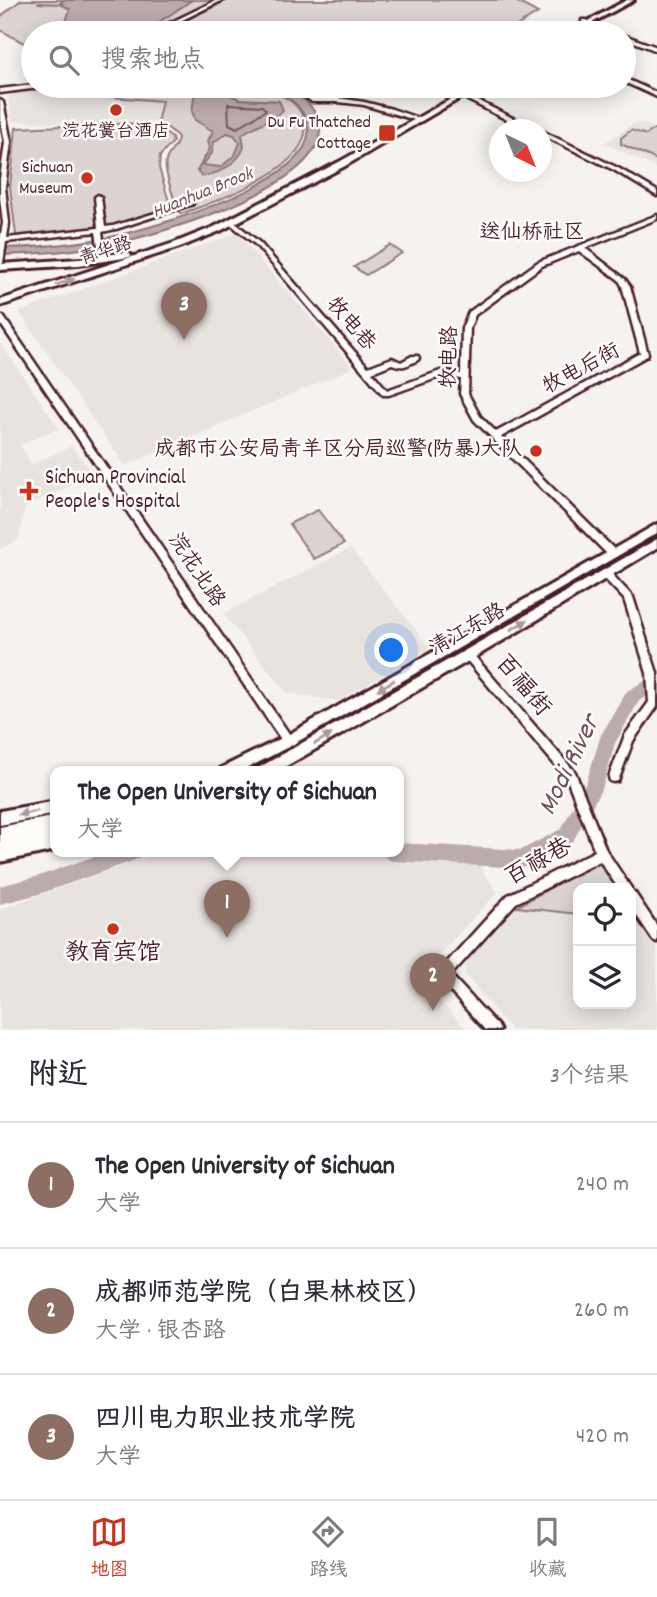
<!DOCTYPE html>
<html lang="zh">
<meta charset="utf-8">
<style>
body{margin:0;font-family:Dekko,"LXGW WenKai TC",sans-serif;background:#f7f7f7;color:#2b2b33}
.controls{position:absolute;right:21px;bottom:21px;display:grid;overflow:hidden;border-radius:14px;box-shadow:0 4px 18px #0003}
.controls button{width:63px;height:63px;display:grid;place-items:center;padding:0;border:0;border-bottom:2px solid #e1e1e2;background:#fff;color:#2b2b33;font:35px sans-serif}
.compass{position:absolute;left:489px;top:119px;width:63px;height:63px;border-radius:50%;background:#fff;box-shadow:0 4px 18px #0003;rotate:137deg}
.you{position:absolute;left:392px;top:651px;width:24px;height:24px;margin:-18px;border:5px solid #fff;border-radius:50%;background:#1a73e8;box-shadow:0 0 0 10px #1a73e833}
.badge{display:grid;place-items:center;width:46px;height:46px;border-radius:50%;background:#c8321e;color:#fff;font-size:23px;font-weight:700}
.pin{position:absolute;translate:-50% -58px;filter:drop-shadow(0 2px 4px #0008)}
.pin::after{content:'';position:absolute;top:37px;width:24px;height:21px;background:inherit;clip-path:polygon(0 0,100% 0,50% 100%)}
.popup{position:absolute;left:50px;top:766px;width:354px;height:91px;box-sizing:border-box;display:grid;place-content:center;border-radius:14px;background:#fff;filter:drop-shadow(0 2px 5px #0005);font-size:23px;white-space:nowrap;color:#7c7c81}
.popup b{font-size:26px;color:#2b2b33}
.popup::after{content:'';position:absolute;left:50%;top:100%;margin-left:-14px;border:14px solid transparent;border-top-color:#fff}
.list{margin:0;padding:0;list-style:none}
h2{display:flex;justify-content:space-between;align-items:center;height:91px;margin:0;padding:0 28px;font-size:30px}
h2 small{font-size:23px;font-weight:400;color:#7c7c81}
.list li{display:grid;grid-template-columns:46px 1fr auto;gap:21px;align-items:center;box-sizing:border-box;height:126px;padding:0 28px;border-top:2px solid #e1e1e2}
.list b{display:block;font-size:26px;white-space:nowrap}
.list p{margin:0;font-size:23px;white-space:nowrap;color:#7c7c81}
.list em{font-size:23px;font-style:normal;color:#7c7c81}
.icon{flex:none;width:38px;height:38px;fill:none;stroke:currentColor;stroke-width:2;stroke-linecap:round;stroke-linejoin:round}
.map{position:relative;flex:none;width:657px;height:1030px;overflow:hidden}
.search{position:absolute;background:#fff;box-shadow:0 4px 18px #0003;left:21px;right:21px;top:21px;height:77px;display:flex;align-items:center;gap:18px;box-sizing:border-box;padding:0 24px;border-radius:38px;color:#7c7c81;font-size:26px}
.sheet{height:469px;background:#fff}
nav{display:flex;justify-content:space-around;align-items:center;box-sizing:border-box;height:98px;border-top:2px solid #e1e1e2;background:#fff;font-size:19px;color:#7c7c81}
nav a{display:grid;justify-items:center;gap:4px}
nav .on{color:#c8321e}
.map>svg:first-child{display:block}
.built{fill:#e9e3e0}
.green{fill:#dcd4d2;stroke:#937a7e;stroke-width:2}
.water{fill:#bbabac;stroke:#8e7378;stroke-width:2;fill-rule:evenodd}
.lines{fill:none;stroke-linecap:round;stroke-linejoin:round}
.shore{stroke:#77575f;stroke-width:2}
.stream{stroke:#8e7378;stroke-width:2}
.river{fill:#bbabac;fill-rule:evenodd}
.minor-casing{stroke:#4a1f2b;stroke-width:5}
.major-casing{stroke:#4a1f2b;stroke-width:6}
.minor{fill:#fdfcf7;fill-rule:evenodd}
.major{fill:#fdfcf7;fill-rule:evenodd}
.oneway{fill:#ac999b}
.poi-dot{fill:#c8321e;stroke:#fdfcf7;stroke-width:2.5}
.labels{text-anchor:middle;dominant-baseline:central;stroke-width:5;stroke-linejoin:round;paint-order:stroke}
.far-poi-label{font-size:18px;fill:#4a1f2b;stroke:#fdfcf7;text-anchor:end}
.far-street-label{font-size:18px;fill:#4a1f2b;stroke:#fdfcf7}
.far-water-label{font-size:19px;font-style:italic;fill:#725058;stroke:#fdfcf7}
.far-quarter-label{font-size:21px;fill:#4a1f2b;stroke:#fdfcf7}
.street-label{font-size:21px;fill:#4a1f2b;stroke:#fdfcf7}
.poi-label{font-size:21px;fill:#4a1f2b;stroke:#fdfcf7;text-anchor:end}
.near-street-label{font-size:24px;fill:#4a1f2b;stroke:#fdfcf7}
.near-poi-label{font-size:24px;fill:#4a1f2b;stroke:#fdfcf7}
.near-water-label{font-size:28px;font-style:italic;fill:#725058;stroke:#fdfcf7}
</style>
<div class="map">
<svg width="657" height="1030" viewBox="0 0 657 1030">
<rect width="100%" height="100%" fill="#f6f3ef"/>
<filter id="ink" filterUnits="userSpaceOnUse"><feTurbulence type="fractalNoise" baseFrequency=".0143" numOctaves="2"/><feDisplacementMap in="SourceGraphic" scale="14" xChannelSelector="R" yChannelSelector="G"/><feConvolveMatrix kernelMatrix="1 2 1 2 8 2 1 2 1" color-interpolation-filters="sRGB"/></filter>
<g filter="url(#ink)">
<g class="built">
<polygon points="49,86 103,86 111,97 162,101 157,123 141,121 76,124 12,121 8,97 13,93"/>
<polygon points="636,122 657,129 657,169 604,143"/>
<polygon points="237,233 353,368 125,466 19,312"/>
<polygon points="0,343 59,428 20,445 31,464 72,446 93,475 25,507 19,539 0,549"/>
<polygon points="350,548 430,648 338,701 287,693 223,614"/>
<polygon points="162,852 346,852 481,863 484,874 498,892 427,967 433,993 467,1030 0,1030 0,909"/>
<polygon points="517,907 578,914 578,1004 631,1004 631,919 641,920 657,944 657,1030 511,1030 465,975 465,963"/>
</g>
<g class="green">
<polygon points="21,0 218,0 146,33 33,33 33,45 22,42 0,30 0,17"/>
<polygon points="228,0 514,0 538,13 515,27 524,33 159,33"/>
<path d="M103,86c54,0 120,-8 171,7 14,4 26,13 30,27 14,48 -91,82 -123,94 -5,-7 -18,-45 -15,-53 2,-10 12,-13 12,-24l-10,-9 -11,-5 5,-22 -51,-4z"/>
<polygon points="139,123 156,126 172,138 173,142 160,156 159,168 171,208 113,227 22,237 16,235 10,187 16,128"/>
<polygon points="654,129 657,130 657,160 621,144 621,138 631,130 646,135"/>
<polygon points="390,245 402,253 366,275 354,267"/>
<polygon points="318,510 344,544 314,559 289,524"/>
<polygon points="593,863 602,865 619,888 578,888 578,914 517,907"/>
</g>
<g class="water">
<polygon points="63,0 192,0 156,24 133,32 45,33 68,26 66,22 70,9 60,4"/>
<path d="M187,86l31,2 21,11 40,2 4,9c-6,8 -29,16 -41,24l2,13c-5,15 -25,28 -42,29l-5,-5 13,-23 -2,-7 5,-10 -18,-11 -3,-9 3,-19zM227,133l7,2 6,8 -5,12 -14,12 -18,-2 9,-12 2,-11z"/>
<path d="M244,86c23,0 53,1 68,22 51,70 -158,128 -201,136 -36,7 -74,10 -111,11v-7c35,0 72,-4 106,-10 40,-8 218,-57 201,-114 -8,-30 -36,-33 -63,-38z"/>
</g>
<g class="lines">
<polygon class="shore" points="228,104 262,106 266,110 237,128 229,124"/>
<polyline class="stream" points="38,3 63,4"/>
<g class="river">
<polygon points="657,674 657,690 639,701 615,743 603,786 573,841 522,868 392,861 386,858 383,852 398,852 398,843 521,850 561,829 586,783 601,735 627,691"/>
<polygon points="106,852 142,852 139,858 133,861 39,894 0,904 0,886 39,876"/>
</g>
<defs>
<g id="minor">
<polygon points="217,0 223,0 156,33 149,33"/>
<polygon points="582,20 586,20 619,33 612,33 582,22"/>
<polygon points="624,35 657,47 657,51 624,38"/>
<polygon points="624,78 657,93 657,97 624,82"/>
<polygon points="33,85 42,86 39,88 0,93 0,89"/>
<polygon points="299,88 313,98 338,98 364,102 392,109 418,118 415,120 364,105 338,102 312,102 297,91 297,89"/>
<polygon points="462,93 535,129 536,130 527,130 460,96 459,95"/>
<polygon points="0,100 3,102 11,142 5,187 9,223 7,238 98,228 95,197 98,195 101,197 105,227 113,226 188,203 190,202 193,204 116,229 102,232 106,259 105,260 103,261 100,259 96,232 6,242 3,263 0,265 0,239 3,223 0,198 0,179 5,142 0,116"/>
<polygon points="542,131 618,168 657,191 657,196 614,170 542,135"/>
<path d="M657,215v4l-72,29 40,31 5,7 18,68 -1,2 -146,81 115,114 2,3 -2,3h-6l-136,-137 -14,-26 1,-15 -18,-3 -54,19h-6l-127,-150 -28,-23 1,-1h4l27,22 108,124 24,-9 9,4 11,-6h6l1,2 -1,2c-11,5 -14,9 -26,4l-20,8 15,18 56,-20 18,4 1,-46 7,-16 69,-50zM579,251l40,29 3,6 18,67 -144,79 -16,-16 -12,-22 2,-66 5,-13 67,-49z"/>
<polygon points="0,316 3,316 292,738 293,741 292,744 288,746 284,744 0,323"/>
<polygon points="606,570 609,571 633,597 657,673 657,707 633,741 618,781 614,782 610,781 609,777 625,735 649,702 647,673 624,599 603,577 601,574 603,571"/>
<polygon points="468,651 471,652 575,772 606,850 631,888 618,888 600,861 516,903 451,975 498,1026 500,1030 485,1030 439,979 437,975 439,971 508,895 595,851 567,779 465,658 463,655 465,652"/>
<polygon points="631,891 635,893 657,926 657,942 653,940 631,907"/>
</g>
<g id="major">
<polygon points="627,0 634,0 573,33 566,33"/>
<polygon points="474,86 481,86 345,166 220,231 180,247 0,306 0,300 174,243 214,227 339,162"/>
<polygon points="127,252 131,255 130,257 79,265 0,270 0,264 79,259"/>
<polygon points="657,524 657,533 292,745 240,772 220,772 221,768 284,737"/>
<polygon points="657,539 657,548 472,659 276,772 257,772 258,768 464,651"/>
<polygon points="56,801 56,814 0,825 0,811"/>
<polygon points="56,816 56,850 0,862 0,827"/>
</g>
</defs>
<use href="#minor" class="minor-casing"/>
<use href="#major" class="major-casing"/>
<use href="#minor" class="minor"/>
<use href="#major" class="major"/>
</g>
<defs><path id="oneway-solid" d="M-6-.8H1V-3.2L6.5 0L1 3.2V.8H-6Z" transform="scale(1.75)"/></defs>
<g class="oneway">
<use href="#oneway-solid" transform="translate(65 282) rotate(-18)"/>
<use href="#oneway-solid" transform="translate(519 625) rotate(-30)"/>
<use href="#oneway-solid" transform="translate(386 685) rotate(150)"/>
<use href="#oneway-solid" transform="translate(323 739) rotate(-30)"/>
<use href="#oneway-solid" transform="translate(28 813) rotate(169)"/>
</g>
</g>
<g class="poi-dot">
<circle cx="116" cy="110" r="7"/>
<rect x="378" y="124" width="18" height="18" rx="3.5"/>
<circle cx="87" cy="178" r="7"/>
<circle cx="536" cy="451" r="7"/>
<path d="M25.5 480.5h7v7h7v7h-7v7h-7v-7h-7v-7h7z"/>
<circle cx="113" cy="929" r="7"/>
</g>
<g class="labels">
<g class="far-poi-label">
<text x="371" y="123">Du Fu Thatched<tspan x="371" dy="21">Cottage</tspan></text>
<text x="116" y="132" text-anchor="middle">浣花黉台酒店</text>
<text x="73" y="168">Sichuan<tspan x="73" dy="21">Museum</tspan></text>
</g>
<g class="far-street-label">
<text transform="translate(106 252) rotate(-19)">青华路</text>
</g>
<g class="far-water-label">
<text transform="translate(203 194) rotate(-22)">Huanhua Brook</text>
</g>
<g class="far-quarter-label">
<text x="532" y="234">送仙桥社区</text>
</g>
<g class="street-label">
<text transform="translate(350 325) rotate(49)">牧电巷</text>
<text transform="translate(451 357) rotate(-88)">牧电路</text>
<text transform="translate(582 370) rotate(-28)">牧电后街</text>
<text transform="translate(195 571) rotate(56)">浣花北路</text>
<text transform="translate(468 631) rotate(-30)">清江东路</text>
</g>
<g class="poi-label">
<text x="522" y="451">成都市公安局青羊区分局巡警(防暴)大队</text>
<text x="45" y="479" text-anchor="start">Sichuan Provincial<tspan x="45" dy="24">People's Hospital</tspan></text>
</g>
<g class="near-street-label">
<text transform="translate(522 686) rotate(50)">百福街</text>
<text transform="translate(539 863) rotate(-29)">百禄巷</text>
</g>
<g class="near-poi-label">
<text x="113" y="954">教育宾馆</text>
</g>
<g class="near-water-label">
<text transform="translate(571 766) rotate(-64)">Modi River</text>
</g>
</g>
</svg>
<div class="controls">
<button><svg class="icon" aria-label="locate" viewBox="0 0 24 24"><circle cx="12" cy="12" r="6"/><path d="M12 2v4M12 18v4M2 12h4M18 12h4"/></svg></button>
<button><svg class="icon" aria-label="layers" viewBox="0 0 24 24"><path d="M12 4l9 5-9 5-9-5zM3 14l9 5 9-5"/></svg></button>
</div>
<svg class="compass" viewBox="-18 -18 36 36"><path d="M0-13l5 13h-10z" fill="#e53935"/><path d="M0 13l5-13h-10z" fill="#7c7c81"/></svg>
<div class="you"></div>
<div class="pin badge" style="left:227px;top:938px;background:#8d6e63">1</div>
<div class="popup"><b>The Open University of Sichuan</b>大学</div>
<div class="pin badge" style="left:433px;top:1011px;background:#8d6e63">2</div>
<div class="pin badge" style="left:184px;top:340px;background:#8d6e63">3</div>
<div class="search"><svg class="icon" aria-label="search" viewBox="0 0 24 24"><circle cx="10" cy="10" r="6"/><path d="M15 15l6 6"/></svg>搜索地点</div>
</div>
<section class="sheet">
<h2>附近<small>3个结果</small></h2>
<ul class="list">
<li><span class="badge" style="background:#8d6e63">1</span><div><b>The Open University of Sichuan</b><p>大学</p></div><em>240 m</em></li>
<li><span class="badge" style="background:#8d6e63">2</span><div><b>成都师范学院（白果林校区）</b><p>大学 · 银杏路</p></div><em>260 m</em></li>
<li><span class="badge" style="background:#8d6e63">3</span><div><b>四川电力职业技术学院</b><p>大学</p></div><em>420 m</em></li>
</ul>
</section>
<nav>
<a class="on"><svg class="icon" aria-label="map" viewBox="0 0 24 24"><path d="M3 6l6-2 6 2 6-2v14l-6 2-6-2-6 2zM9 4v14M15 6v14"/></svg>地图</a>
<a><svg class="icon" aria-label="directions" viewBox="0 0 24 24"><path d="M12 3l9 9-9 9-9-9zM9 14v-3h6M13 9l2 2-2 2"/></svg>路线</a>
<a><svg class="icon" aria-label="saved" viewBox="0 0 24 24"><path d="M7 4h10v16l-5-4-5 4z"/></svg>收藏</a>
</nav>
